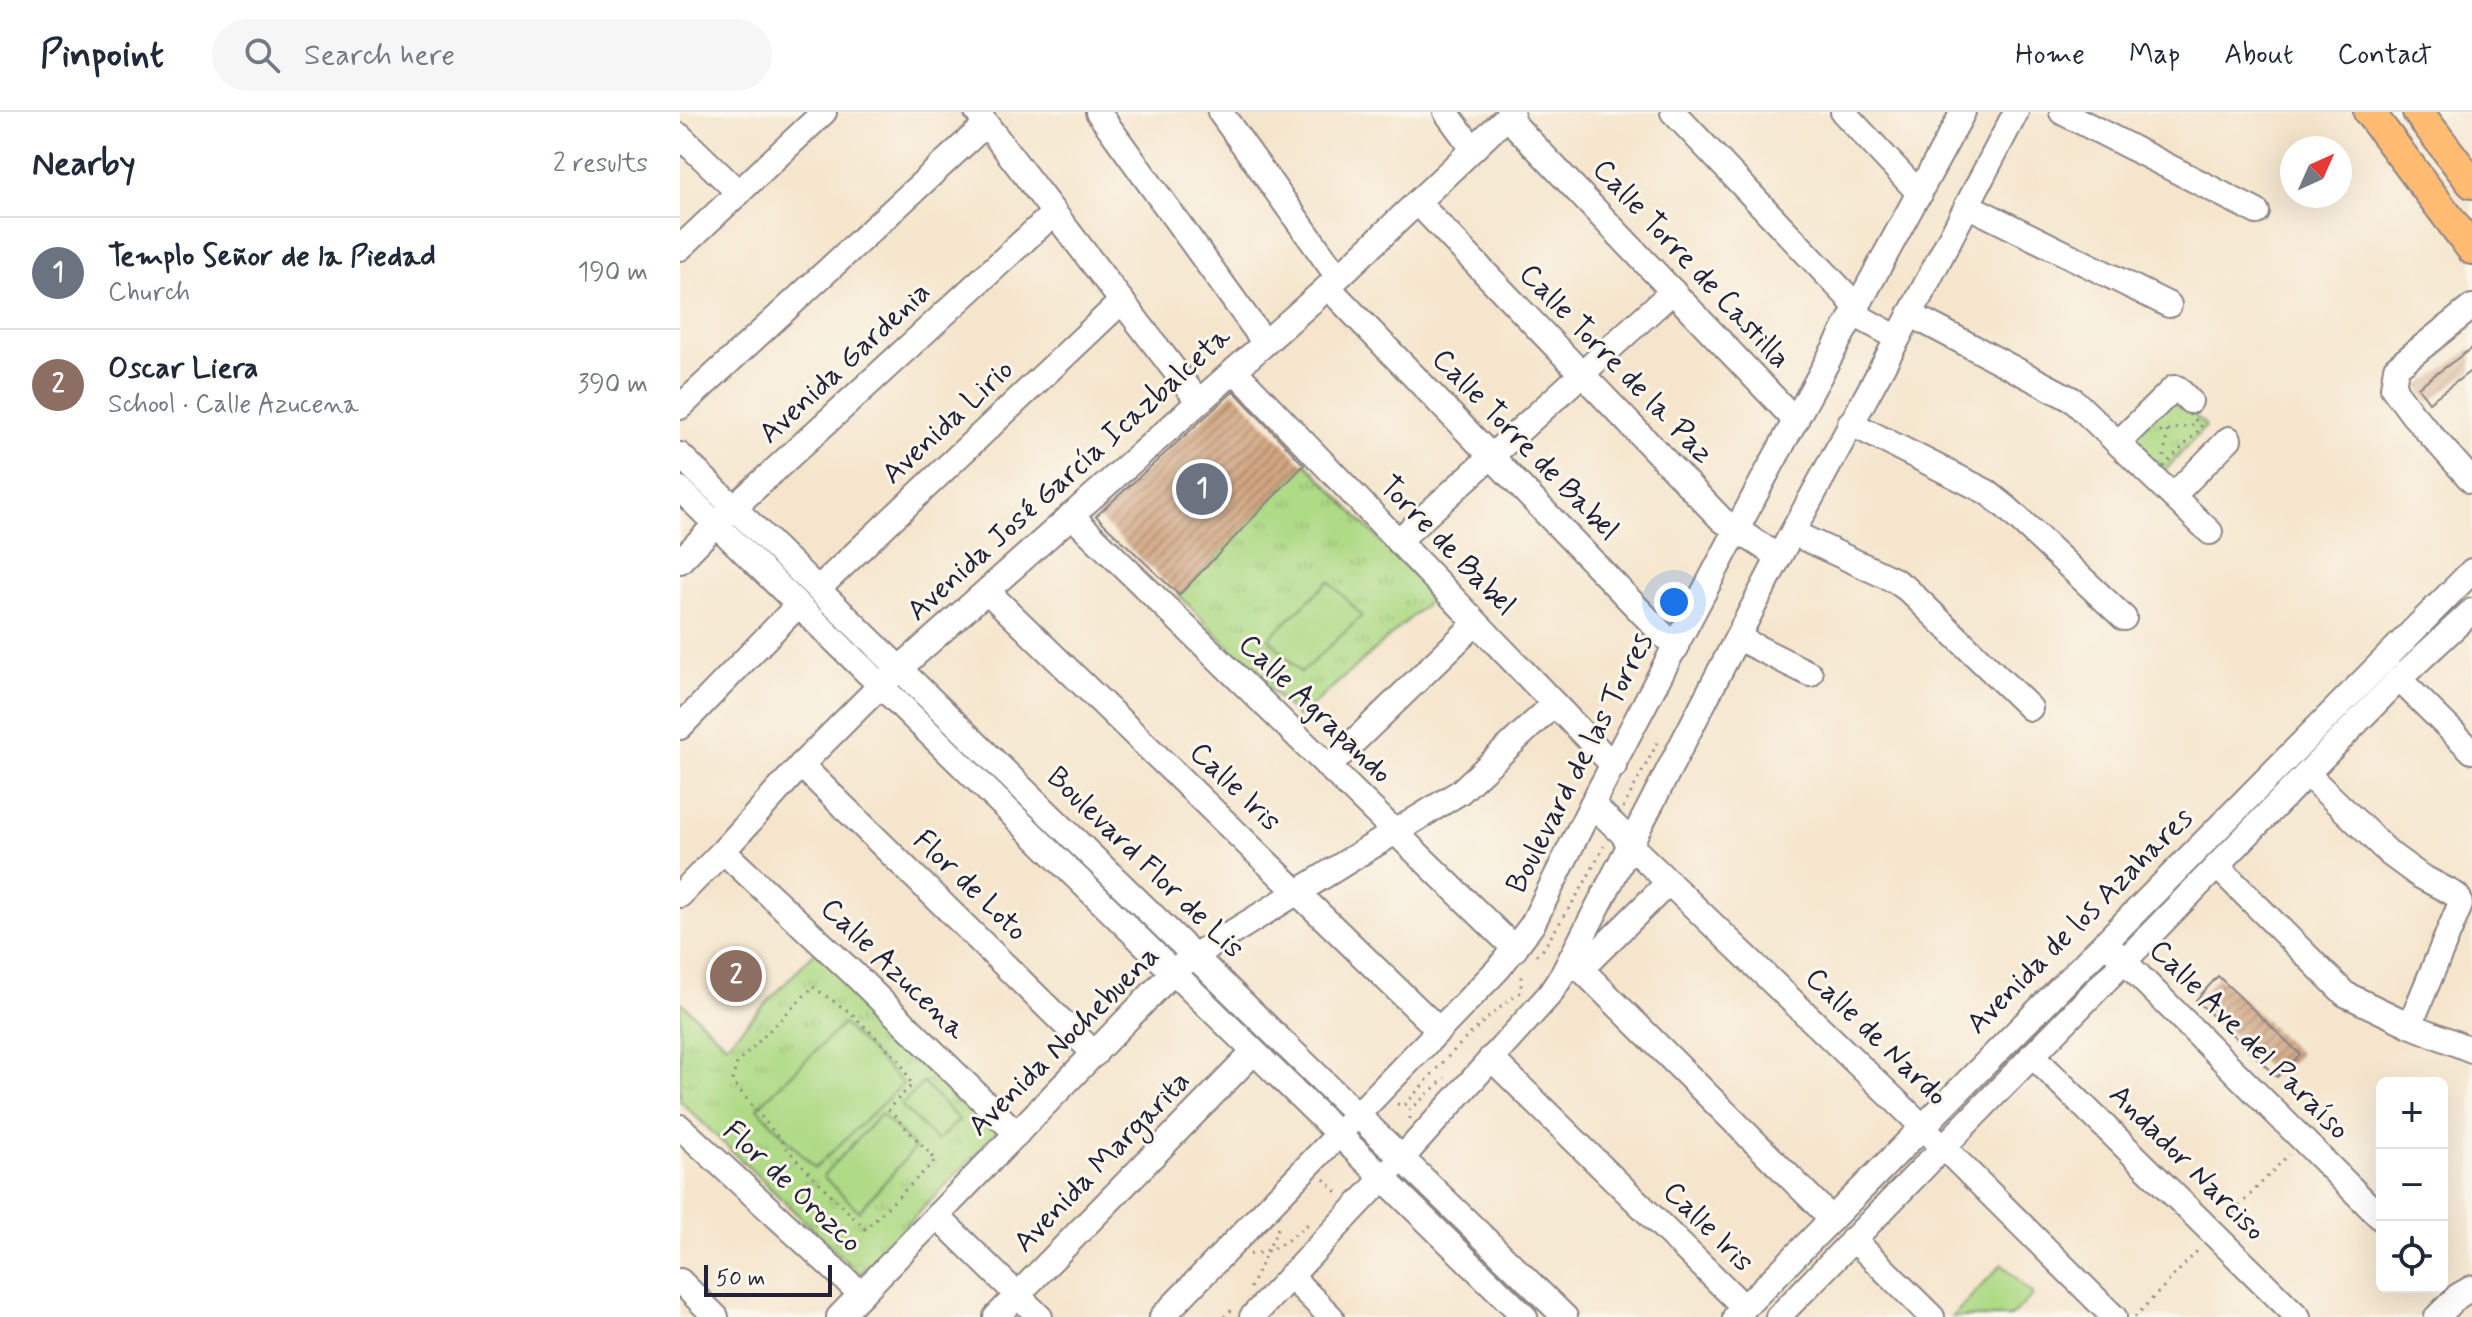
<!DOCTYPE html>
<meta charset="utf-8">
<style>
body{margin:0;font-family:Mynerve,sans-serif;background:#f6f6f7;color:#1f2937}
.controls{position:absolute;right:24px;bottom:24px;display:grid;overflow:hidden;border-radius:12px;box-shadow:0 8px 32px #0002}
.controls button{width:72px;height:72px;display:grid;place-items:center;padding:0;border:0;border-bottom:2px solid #e0e1e3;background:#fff;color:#1f2937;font:40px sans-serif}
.compass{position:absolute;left:1600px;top:24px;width:72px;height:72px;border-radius:50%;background:#fff;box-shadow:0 8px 32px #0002;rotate:45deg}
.scale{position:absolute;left:24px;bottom:20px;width:128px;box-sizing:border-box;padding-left:8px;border:4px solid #22223b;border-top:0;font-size:22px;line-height:28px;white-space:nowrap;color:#22223b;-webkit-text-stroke:6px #fbf7ec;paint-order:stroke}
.you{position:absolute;left:994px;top:490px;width:28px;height:28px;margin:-20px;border:6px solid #fff;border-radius:50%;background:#1a73e8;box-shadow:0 0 0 12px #1a73e833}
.badge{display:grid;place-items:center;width:52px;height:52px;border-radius:50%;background:#111827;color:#fff;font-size:26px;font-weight:700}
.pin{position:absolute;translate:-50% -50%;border:4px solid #fff;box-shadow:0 2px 8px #0006}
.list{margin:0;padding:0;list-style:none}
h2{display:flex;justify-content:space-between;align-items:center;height:104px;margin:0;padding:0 32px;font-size:34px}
h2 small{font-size:26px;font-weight:400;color:#747a83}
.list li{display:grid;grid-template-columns:52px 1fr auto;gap:24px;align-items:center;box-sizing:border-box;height:112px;padding:0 32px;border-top:2px solid #e0e1e3}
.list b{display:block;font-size:30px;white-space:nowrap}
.list p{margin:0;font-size:26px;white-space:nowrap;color:#747a83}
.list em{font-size:26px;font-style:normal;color:#747a83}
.icon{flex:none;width:44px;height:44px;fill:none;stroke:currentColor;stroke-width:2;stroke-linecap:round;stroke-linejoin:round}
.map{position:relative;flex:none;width:1792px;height:1205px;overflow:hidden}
header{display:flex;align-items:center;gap:48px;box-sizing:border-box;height:112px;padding:0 40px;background:#fff;border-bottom:2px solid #e0e1e3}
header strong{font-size:38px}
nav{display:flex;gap:44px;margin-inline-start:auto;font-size:28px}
.search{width:560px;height:72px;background:#f6f6f7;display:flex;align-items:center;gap:20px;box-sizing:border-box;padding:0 28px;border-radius:44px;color:#747a83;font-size:30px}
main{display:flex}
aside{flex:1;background:#fff}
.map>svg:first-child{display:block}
.park{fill:url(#park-tufts);stroke:#687e60;stroke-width:2}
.pitch{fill:#afda86;stroke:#687e60;stroke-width:2}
.building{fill:url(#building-hatch)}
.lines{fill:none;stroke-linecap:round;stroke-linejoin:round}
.minor-casing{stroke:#8c8484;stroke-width:28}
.major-casing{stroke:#8c8484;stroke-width:34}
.path{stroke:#8c8484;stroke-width:3;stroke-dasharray:2 6;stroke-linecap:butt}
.minor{stroke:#fff;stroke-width:24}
.major{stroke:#ffbb71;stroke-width:30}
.labels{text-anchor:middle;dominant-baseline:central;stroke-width:6;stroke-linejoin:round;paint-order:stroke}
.street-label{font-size:30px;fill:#22223b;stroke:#fbf7ec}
</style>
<header>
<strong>Pinpoint</strong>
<div class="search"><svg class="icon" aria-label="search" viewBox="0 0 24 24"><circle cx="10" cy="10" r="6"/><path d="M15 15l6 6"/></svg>Search here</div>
<nav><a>Home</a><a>Map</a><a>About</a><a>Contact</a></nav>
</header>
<main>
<aside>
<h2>Nearby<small>2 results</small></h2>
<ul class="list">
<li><span class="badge" style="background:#6b7280">1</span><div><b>Templo Señor de la Piedad</b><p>Church</p></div><em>190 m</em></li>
<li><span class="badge" style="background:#8d6e63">2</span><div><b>Oscar Liera</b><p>School · Calle Azucena</p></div><em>390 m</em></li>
</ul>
</aside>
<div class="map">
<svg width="1792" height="1205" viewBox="0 0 1792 1205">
<defs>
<pattern id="park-tufts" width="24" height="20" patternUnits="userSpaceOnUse" patternTransform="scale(2)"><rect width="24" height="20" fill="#afda86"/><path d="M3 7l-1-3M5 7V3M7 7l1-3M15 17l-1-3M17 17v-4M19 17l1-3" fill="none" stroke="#96bb75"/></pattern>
<pattern id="building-hatch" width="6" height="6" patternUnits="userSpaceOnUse" patternTransform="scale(2)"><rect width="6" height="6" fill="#d1a682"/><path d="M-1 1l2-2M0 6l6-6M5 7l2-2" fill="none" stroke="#a9876c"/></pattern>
</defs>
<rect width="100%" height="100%" fill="#fbf7ec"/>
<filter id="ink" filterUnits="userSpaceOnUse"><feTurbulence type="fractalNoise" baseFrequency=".0125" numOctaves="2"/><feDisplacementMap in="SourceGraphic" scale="16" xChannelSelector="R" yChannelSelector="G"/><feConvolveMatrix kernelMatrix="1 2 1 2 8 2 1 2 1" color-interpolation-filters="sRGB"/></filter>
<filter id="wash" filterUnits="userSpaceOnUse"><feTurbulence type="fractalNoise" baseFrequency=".006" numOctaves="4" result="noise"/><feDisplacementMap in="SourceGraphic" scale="32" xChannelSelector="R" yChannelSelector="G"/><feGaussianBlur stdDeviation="1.8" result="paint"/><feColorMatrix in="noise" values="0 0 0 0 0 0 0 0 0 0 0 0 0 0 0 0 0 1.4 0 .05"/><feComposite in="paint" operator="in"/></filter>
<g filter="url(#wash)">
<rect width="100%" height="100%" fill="#f5e5cc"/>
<g class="park">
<polygon points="1492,281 1526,314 1482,362 1448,327"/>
<polygon points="626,351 754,485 618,606 499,483"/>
<polygon points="136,839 320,1017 179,1162 0,989 0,889 46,933"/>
</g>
<g class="pitch">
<polygon points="649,469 682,504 621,561 589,526"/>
<polygon points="163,912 223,972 135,1056 77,996"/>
<polygon points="243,971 279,1008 257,1029 221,993"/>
<polygon points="201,1002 235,1036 179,1099 143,1064"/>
<polygon points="1322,1152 1353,1183 1330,1205 1272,1205"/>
</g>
<g id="blocks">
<g class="building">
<polygon points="1792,236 1792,258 1749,290 1738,275"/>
<polygon points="554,279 624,353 499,483 416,404"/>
<polygon points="1538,864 1620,942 1597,965 1516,888"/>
</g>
</g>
</g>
<g filter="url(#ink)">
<use href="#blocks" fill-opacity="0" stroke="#8c8484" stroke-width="2"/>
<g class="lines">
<defs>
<g id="minor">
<polyline points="297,0 519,290"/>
<polyline points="418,0 585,231"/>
<polyline points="540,0 658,165"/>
<polyline points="766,0 793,37"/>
<polyline points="993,0 1168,185 1183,207 1218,226"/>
<polyline points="1163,0 1240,82"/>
<polyline points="1382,0 1577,100"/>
<polyline points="827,5 1116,309"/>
<polyline points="0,24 59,81"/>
<polyline points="737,90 1042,408 1099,445"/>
<polyline points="1287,93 1489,193"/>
<polyline points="0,136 144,0"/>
<polyline points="648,175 996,536"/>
<polyline points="1792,195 1716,256 1713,276 1733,303 1792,369"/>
<polyline points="1230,202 1393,288 1530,420"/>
<polyline points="555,259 934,654"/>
<polyline points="0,295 306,12"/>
<polyline points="1170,311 1307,380 1327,396 1444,506"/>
<polyline points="1438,331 1494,276 1497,276 1510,289"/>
<polyline points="0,343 885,1205"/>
<polyline points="0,377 845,1205"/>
<polyline points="1493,384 1549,327"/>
<polyline points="391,403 835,837"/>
<polyline points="1113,421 1214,468 1227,477 1350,596"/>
<polyline points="718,429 993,179"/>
<polyline points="0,449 36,412 374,101"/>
<polyline points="138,477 442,189"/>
<polyline points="307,479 759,918"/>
<polyline points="1058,526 1130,562"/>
<polyline points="1719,567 1792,639"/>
<polyline points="0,615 118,493"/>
<polyline points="121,653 415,942"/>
<polyline points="648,655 796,511"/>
<polyline points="1627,662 1710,742 1740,764 1776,783 1779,787 1780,793 1730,913"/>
<polyline points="912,692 942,721 950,733 1242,1014 1434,1205"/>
<polyline points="43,739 176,864 337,1022"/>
<polyline points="1537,754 1665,882 1730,913 1792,938"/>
<polyline points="0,783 43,739 121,653 201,573 648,175 832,0"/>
<polyline points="1434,839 1702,1107"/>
<polyline points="891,847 1152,1107"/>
<polyline points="900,858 989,770"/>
<polyline points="1352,943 1618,1205"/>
<polyline points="811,946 1064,1195"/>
<polyline points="0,1015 181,1182"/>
<polyline points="257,1104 360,1205"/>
<polyline points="1173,1127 1252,1205"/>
<polyline points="610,1164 651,1205"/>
<polyline points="0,1169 36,1205"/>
<polyline points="159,1205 493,860 514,844 780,680 874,592"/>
<polyline points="316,1205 574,940"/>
<polyline points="482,1205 819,856 852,813 912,692 1084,366 1283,0"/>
<polyline points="572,1205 722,1046 870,882 883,862 1099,445 1218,226 1336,0"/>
<polyline points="1055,1205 1792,459"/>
<polyline points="1098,1205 1719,567 1792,499"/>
<polyline points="1757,1205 1778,1184 1792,1176"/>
</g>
<g id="major">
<polyline points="1689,0 1792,137"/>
<polyline points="1738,0 1792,71"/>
</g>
</defs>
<use href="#minor" class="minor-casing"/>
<use href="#major" class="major-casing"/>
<g class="path">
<polygon points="1492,285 1522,315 1482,356 1451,326"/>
<polyline points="1480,320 1519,312"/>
<polyline points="1484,345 1488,313"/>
<polyline points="943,696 979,628"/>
<polyline points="856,843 862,839 903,774 924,734"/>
<polygon points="133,875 171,901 220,949 232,973 208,997 256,1048 185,1117 116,1047 52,969 57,951"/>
<path d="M717,992l8,1c36,-41 71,-82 116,-113v-17"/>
<polyline points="730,1007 730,998 765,966"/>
<polyline points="644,1067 659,1082"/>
<polyline points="1548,1106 1609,1042"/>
<path d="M570,1142c25,-1 43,-18 62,-33"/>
<polyline points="570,1176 599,1114"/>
<polyline points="544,1205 553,1197"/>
<polyline points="1455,1205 1521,1135"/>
</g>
<use href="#minor" class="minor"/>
<use href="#major" class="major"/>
</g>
</g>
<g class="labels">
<g class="street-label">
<text transform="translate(1011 152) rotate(47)">Calle Torre de Castilla</text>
<text transform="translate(165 251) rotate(-43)">Avenida Gardenia</text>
<text transform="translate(936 252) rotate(46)">Calle Torre de la Paz</text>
<text transform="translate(268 310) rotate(-43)">Avenida Lirio</text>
<text transform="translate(845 333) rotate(46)">Calle Torre de Babel</text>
<text transform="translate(389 362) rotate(-42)">Avenida José García Icazbalceta</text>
<text transform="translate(767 434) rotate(46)">Torre de Babel</text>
<text transform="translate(635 597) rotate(44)">Calle Agrapando</text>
<text transform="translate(900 651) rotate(-63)">Boulevard de las Torres</text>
<text transform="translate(555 675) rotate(44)">Calle Iris</text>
<text transform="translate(465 751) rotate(44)">Boulevard Flor de Lis</text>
<text transform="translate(290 774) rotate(44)">Flor de Loto</text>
<text transform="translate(1400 809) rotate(-45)">Avenida de los Azahares</text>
<text transform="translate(213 857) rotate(44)">Calle Azucena</text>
<text transform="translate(1196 925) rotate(44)">Calle de Nardo</text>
<text transform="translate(1569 928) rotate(45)">Calle Ave del Paraíso</text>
<text transform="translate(384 929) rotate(-45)">Avenida Nochebuena</text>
<text transform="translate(422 1050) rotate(-46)">Avenida Margarita</text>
<text transform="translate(1507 1051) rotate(45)">Andador Narciso</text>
<text transform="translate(112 1075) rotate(43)">Flor de Orozco</text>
<text transform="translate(1028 1115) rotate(45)">Calle Iris</text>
</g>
</g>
</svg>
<div class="controls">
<button>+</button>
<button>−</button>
<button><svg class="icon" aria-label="locate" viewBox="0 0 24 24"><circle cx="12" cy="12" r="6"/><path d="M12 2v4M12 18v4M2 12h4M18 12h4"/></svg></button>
</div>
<svg class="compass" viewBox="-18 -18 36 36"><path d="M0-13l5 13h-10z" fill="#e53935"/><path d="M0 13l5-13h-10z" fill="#747a83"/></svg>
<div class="scale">50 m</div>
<div class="you"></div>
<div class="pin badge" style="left:522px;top:377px;background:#6b7280">1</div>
<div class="pin badge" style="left:56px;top:864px;background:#8d6e63">2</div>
</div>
</main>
